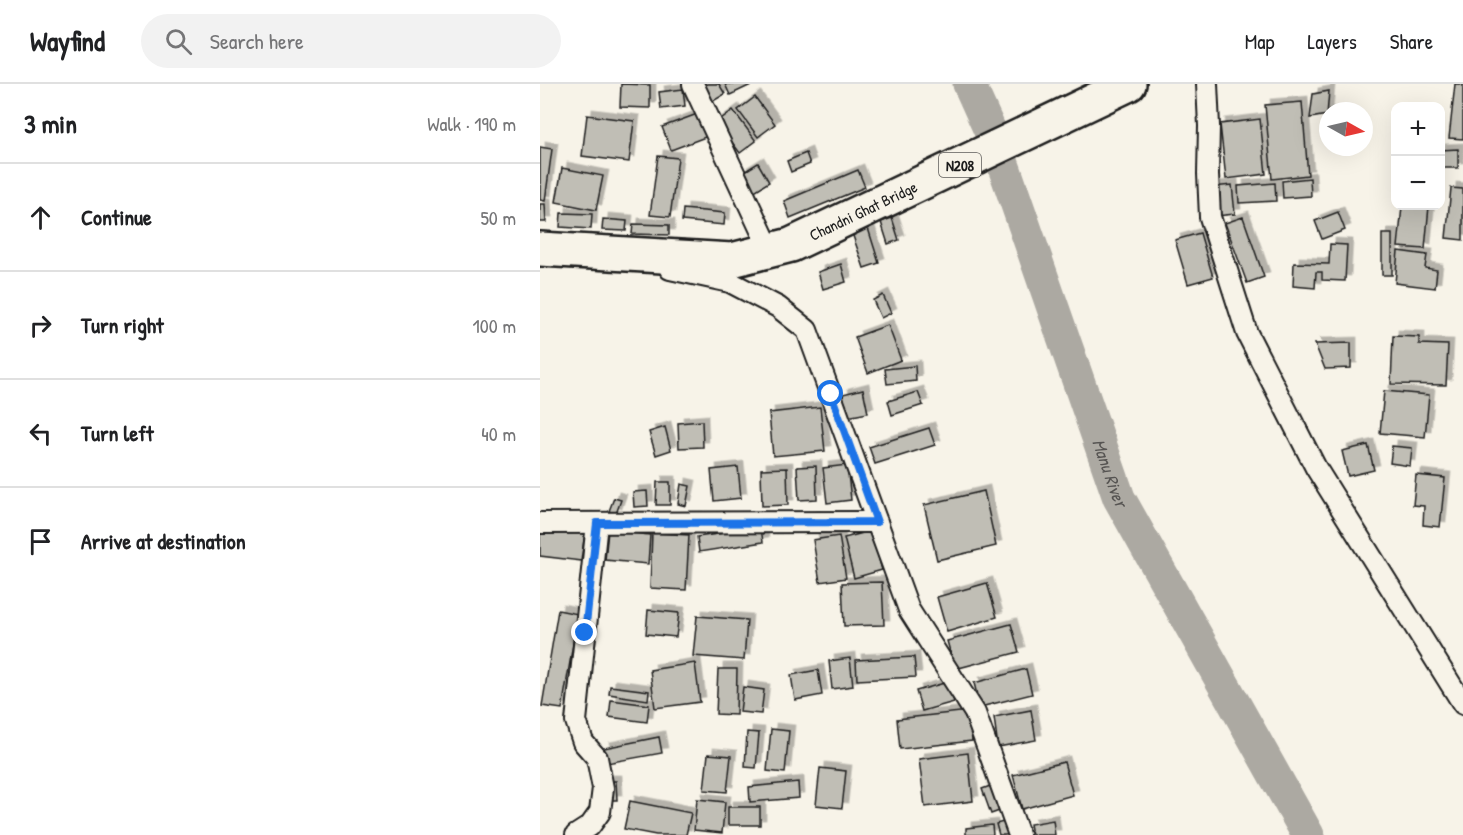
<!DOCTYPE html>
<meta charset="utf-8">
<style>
body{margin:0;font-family:"Patrick Hand",sans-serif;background:#f2f2f2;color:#202124}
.controls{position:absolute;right:18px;top:18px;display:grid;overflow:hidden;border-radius:12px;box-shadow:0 6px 24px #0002}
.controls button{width:54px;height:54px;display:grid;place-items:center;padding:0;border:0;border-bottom:2px solid #e0e0e0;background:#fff;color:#202124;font:30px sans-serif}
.compass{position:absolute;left:779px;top:18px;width:54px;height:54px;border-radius:50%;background:#fff;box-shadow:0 6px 24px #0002;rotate:98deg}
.stop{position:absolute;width:18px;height:18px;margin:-14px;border:4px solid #1a73e8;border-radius:50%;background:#fff}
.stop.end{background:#1a73e8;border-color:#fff;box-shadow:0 2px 6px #0008}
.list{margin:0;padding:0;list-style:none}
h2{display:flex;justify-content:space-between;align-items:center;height:78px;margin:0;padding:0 24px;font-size:26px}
h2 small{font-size:20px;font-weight:400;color:#757577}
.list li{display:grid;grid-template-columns:39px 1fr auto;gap:18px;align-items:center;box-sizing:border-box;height:108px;padding:0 24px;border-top:2px solid #e0e0e0}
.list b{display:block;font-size:22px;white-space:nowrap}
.list em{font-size:20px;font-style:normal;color:#757577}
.icon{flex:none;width:33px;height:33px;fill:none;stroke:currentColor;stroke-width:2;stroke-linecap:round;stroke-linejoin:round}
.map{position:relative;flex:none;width:923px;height:751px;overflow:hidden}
header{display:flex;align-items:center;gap:36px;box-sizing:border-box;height:84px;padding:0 30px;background:#fff;border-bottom:2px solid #e0e0e0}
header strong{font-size:28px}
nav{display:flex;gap:33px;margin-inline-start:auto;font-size:21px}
.search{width:420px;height:54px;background:#f2f2f2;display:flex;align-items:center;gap:15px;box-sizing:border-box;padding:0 21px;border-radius:33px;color:#757577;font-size:22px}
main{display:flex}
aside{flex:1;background:#fff}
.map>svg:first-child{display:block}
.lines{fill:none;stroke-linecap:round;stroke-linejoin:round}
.river{stroke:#aca9a2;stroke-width:33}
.building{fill:#c0beb5;stroke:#1c1c1c;stroke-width:1.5;filter:url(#shadow)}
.street-casing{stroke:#1c1c1c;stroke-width:24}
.highway-casing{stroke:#1c1c1c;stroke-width:38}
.street{stroke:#f7f3e8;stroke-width:20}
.highway{stroke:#f7f3e8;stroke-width:33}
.route{stroke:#1a73e8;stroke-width:8}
.labels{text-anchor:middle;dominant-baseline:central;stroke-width:4.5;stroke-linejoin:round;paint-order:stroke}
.shield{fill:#f7f3e8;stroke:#5e5c59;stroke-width:1.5}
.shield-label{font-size:15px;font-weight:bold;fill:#1c1c1c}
.street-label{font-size:16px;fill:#1c1c1c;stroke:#f7f3e8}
.water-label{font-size:18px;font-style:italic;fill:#565452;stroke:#f7f3e8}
</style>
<header>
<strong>Wayfind</strong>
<div class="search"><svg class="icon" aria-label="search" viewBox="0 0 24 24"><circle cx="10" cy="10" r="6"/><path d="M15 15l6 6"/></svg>Search here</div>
<nav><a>Map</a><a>Layers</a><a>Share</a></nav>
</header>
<main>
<aside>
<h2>3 min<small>Walk · 190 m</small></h2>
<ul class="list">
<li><svg class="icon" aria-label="ahead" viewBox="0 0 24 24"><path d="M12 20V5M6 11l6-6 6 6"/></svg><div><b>Continue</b></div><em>50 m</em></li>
<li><svg class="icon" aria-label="right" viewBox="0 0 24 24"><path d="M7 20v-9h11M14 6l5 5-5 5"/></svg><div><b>Turn right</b></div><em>100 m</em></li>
<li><svg class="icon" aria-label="left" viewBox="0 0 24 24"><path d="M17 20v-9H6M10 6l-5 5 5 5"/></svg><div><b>Turn left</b></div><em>40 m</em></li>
<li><svg class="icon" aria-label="arrive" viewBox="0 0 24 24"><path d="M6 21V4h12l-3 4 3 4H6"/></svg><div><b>Arrive at destination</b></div></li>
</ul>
</aside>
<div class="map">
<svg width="923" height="751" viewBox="0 0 923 751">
<defs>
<filter id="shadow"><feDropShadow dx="5.5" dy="-5.5" stdDeviation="0" flood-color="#0004"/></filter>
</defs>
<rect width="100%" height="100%" fill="#f7f3e8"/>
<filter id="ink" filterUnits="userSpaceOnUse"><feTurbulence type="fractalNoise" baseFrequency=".0167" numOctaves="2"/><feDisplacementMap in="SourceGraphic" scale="12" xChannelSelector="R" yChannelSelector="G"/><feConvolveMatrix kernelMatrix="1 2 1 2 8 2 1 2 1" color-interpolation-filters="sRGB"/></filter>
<g filter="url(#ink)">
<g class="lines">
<path class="river" id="s1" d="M429,0l27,60 123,354 189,337"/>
</g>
<g class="building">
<polygon points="81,0 110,1 110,24 80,23"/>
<polygon points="167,0 179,0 185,10 170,19 161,4"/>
<polygon points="185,0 213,0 190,11"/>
<polygon points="915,0 923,0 923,55 909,54"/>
<polygon points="143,5 145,22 121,25 119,8"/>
<polygon points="789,7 787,31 770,34 773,10"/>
<polygon points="215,13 235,40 218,53 198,26"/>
<polygon points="762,18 768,91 732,95 725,21"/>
<polygon points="193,26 216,57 200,69 177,38"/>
<polygon points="160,29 168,52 131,66 122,43"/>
<polygon points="47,31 94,37 89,78 42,72"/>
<polygon points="720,35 726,90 686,95 680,40"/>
<polygon points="0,63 12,65 5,117 0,116"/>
<polygon points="918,65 918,84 900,84 900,66"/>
<polygon points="266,69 270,80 251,88 247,77"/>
<polygon points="118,72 138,74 130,133 110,131"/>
<polygon points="218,79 229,98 213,108 202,89"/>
<polygon points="22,84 63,92 56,126 16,118"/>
<polygon points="318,86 325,103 250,134 244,117"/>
<polygon points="770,94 771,112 743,114 742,97"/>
<polygon points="735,99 736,117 699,119 698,102"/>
<polygon points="692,101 695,130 676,132 673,103"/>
<polygon points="911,104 923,105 923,156 906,154"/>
<polygon points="0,120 5,120 6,138 0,138"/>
<polygon points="862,122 889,122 885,165 858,163"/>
<polygon points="143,125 185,129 184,141 142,137"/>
<polygon points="798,128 805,146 782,155 775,137"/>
<polygon points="21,129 52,130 51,145 20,143"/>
<polygon points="703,133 724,193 707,199 685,139"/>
<polygon points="352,134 359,156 348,160 341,138"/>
<polygon points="63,135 87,137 86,147 62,146"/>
<polygon points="93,140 129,141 129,151 92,150"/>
<polygon points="327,141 339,179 324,184 311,146"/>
<polygon points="660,149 673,193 648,200 635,156"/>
<rect x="842" y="150" width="10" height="41"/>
<polygon points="790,160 807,161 805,197 782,196 782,188 776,188 775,204 753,202 754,179 789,180"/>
<polygon points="858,167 887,171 885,184 897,186 895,204 855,199"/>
<polygon points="301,180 306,198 283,205 278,188"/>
<polygon points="343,211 351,229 341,234 333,216"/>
<polygon points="348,241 361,276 328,289 315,253"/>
<polygon points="853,252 879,253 879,260 908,261 906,301 851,300"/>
<polygon points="811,259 811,284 785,285 775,260"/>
<polygon points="375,282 376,297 347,300 345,285"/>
<polygon points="323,305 328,329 307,333 303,310"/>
<polygon points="844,307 889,311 885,353 840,349"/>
<polygon points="378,308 383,321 352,331 348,317"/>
<polygon points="280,323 285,367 233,372 229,329"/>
<polygon points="162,337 163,363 139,364 138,339"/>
<polygon points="125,343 131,366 116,371 109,348"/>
<polygon points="389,344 395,361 335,380 329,363"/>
<polygon points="828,361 834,386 808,392 802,367"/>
<polygon points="852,362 872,364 870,382 850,379"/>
<polygon points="307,381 311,416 287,419 283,384"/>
<polygon points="276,382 277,415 259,416 257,383"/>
<polygon points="198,383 201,414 174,417 171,386"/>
<polygon points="247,384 248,421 222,422 221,385"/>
<polygon points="876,391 905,394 900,443 883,441 884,422 873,421"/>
<polygon points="117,398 130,398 130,421 116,421"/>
<polygon points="141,400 150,402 146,422 138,420"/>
<polygon points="107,407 108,422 94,423 93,408"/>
<polygon points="444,407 456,462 397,476 384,421"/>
<polygon points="74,414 81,416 76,430 69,427"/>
<polygon points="0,443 45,448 41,477 0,472"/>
<polygon points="221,444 223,458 159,468 157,453"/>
<polygon points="68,447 110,451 108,480 65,476"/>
<polygon points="331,447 342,486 314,494 304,454"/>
<polygon points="112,449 149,451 146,506 110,504"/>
<polygon points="299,452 306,494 280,498 273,456"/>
<polygon points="342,498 344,541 304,542 302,499"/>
<polygon points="447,499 457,533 407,548 397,513"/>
<polygon points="18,526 38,530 22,625 2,622"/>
<polygon points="108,526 139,529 136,553 106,550"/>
<polygon points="157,532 207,536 204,576 153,572"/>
<polygon points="471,540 479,568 415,585 407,557"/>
<polygon points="374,573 376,593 317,596 316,576"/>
<polygon points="310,574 313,602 292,605 289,577"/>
<polygon points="155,579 160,618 115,624 110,586"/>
<polygon points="178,585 197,585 196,631 176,630"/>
<polygon points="486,585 492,610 440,623 434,599"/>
<polygon points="278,586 282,611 255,616 251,591"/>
<polygon points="408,598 414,618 382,627 376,607"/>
<polygon points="70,602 109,607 108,616 69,610"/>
<polygon points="203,603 224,606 221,630 200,628"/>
<polygon points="71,616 109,621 107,638 69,633"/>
<polygon points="491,626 496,656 458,663 454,633"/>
<polygon points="429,627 432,657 360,665 357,635"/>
<polygon points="231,645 249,647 245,689 227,687"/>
<polygon points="207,648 219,649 216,684 205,683"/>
<polygon points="119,653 122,669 67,679 64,664"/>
<polygon points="428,669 433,717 385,723 379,675"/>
<polygon points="168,670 191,672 187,708 164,706"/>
<polygon points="524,678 533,711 482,725 473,691"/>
<polygon points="280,684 306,687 302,724 276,721"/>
<polygon points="68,697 76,697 77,716 68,716"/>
<polygon points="258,698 259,714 210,718 209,703"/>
<polygon points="453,701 462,726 451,730 442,705"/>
<polygon points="157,715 185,718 182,749 154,746"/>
<polygon points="90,717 151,729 146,751 116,751 84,745"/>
<rect x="188" y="723" width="32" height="18"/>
<polygon points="513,736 515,751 492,751 490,740"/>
<polygon points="467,737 470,751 459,751 456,740"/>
<polygon points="452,741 453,751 426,751 426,744"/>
</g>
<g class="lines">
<defs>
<g id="street">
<polyline points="153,0 230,166"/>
<polyline points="667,0 669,42 668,90 670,133 707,249 776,384 923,620"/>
<polyline points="130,185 190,198 238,223 267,246 369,526 435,629 479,751"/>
<polyline points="0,439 337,438"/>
<polyline points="36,751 50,742 60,728 63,704 57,674 43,658 36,637 57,439"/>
</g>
<g id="highway">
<path id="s2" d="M0,165l192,11 59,-15 338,-161"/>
</g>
</defs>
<use href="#street" class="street-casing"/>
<use href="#highway" class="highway-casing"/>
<use href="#street" class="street"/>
<use href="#highway" class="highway"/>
</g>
</g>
<g class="lines" filter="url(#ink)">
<polyline class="route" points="45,549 57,439 337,438 291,310"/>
</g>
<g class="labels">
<rect class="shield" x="399" y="69" width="42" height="24" rx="4.5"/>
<g class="shield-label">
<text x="420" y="81">N208</text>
</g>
<g class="street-label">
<text stroke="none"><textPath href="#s2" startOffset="333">Chandni Ghat Bridge</textPath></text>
</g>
<g class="water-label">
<text stroke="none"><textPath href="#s1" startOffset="414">Manu River</textPath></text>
</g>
</g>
</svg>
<div class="controls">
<button>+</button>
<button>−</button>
</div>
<svg class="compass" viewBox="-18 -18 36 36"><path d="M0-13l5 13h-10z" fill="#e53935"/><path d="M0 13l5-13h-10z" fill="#757577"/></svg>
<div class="stop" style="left:291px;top:310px"></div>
<div class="stop end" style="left:45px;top:549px"></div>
</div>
</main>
